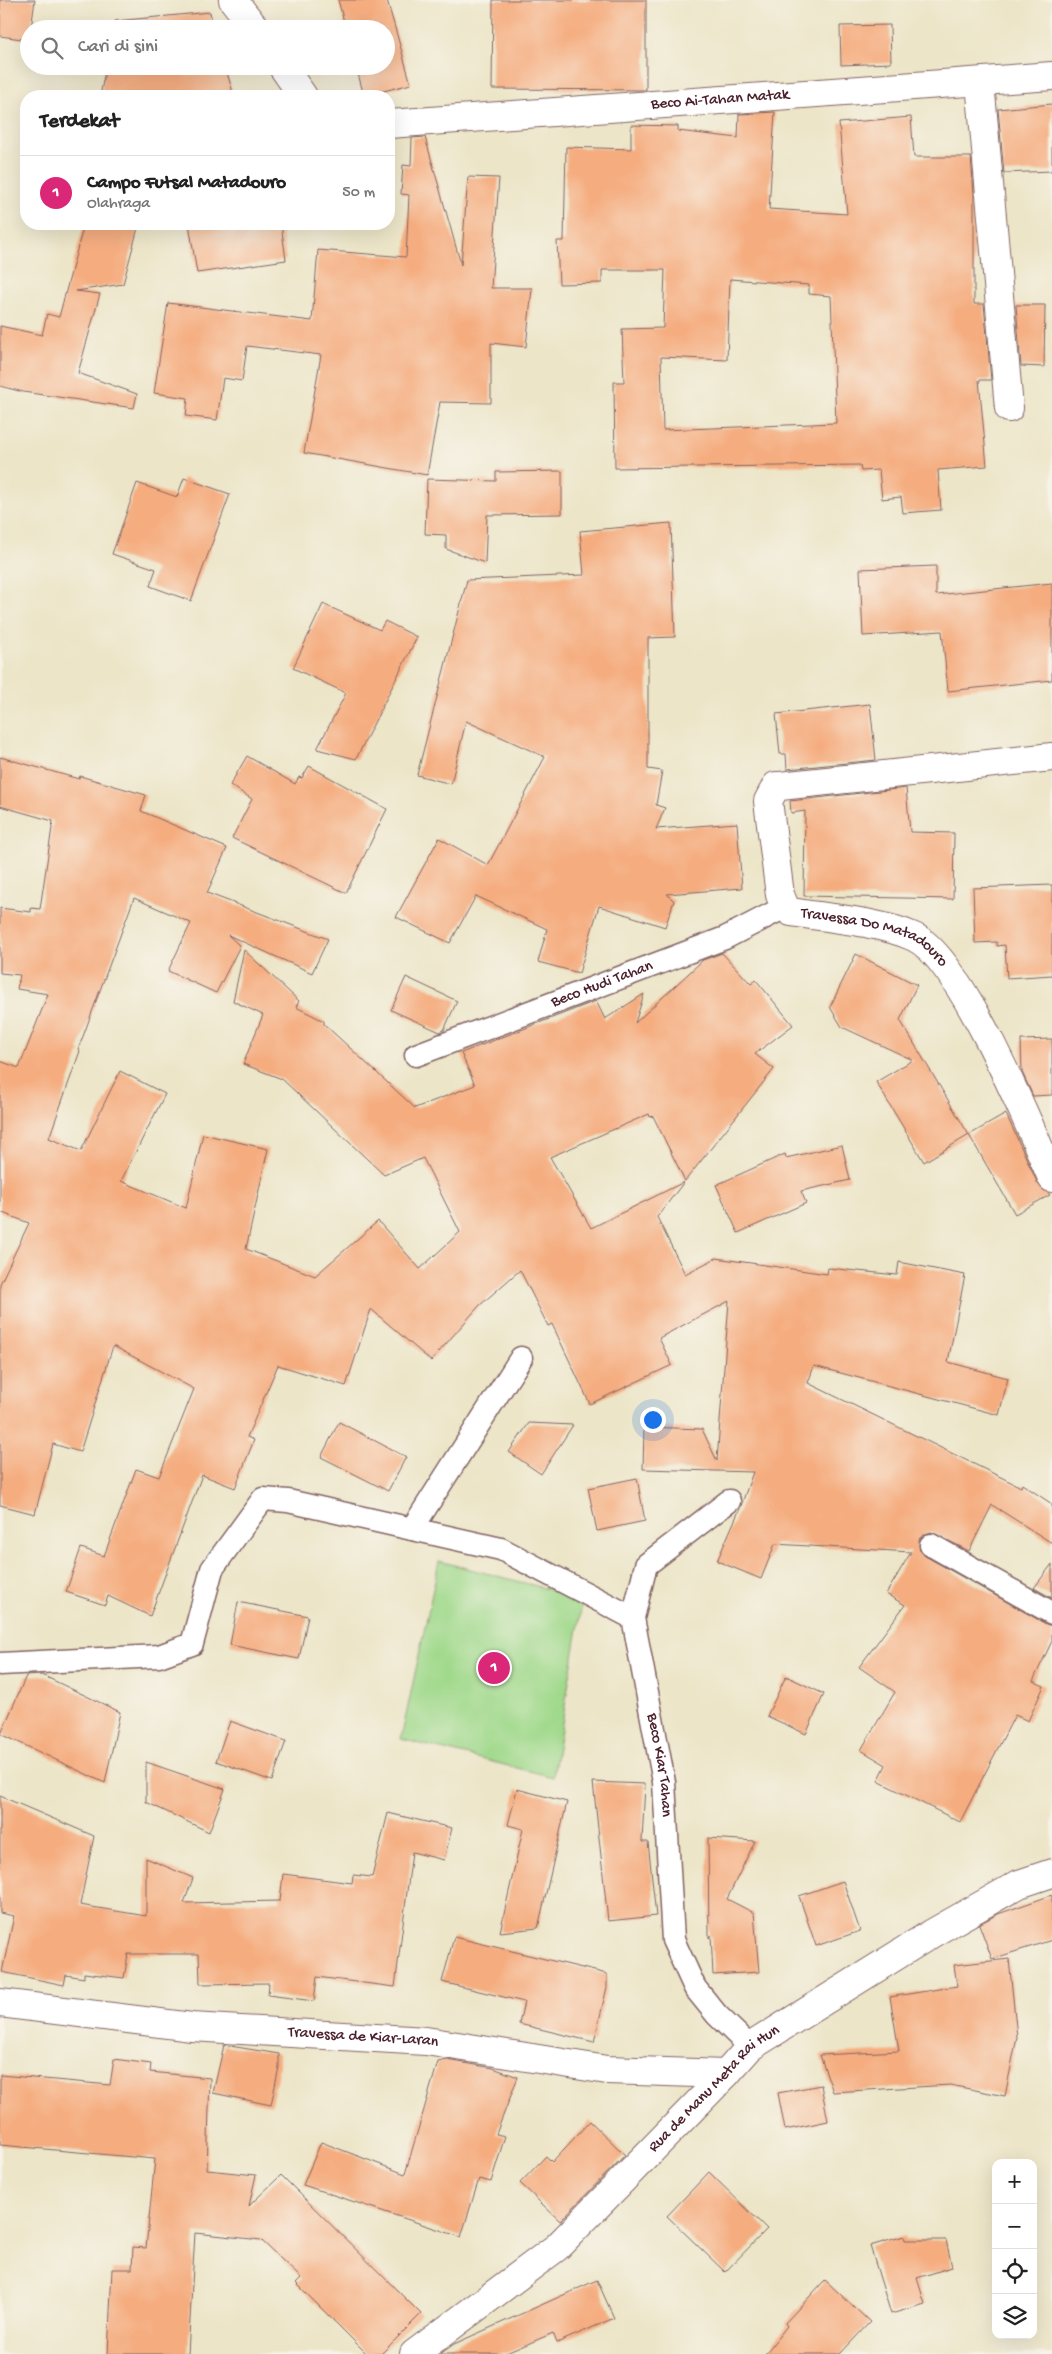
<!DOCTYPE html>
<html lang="id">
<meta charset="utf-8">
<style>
body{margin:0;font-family:"Gochi Hand",sans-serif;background:#f6f6f6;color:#222}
.controls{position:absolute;right:15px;bottom:15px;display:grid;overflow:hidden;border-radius:10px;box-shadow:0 5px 20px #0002}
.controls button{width:45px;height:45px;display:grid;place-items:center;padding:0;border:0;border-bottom:1px solid #e0e0e0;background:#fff;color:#222;font:25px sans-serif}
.you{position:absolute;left:652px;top:1419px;width:18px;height:18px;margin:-12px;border:4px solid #fff;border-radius:50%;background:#1a73e8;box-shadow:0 0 0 8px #1a73e833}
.badge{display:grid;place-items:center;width:32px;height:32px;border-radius:50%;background:#db2777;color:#fff;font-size:16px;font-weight:700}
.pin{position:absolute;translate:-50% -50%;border:2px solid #fff;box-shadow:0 1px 5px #0006}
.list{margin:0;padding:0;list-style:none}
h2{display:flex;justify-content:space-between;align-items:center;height:65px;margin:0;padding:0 20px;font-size:21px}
h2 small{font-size:16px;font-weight:400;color:#767676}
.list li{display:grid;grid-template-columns:32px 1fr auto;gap:15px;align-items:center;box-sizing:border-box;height:75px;padding:0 20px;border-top:1px solid #e0e0e0}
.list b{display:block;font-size:19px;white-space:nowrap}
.list p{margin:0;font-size:16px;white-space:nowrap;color:#767676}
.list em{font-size:16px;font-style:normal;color:#767676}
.icon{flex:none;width:28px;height:28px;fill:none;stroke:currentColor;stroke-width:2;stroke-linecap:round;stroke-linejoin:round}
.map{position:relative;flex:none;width:1052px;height:2354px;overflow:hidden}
.search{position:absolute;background:#fff;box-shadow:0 5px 20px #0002;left:20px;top:20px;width:375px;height:55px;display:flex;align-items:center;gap:12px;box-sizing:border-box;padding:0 18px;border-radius:28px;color:#767676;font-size:19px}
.panel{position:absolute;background:#fff;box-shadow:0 5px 20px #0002;left:20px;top:90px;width:375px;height:140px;border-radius:20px}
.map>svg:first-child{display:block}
.green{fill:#a0d98c;stroke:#757c5c}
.building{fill:#f5ad80;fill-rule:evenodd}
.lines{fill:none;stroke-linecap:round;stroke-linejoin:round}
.lane-casing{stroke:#836462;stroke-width:25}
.street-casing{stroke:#836462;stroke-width:30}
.lane{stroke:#fff;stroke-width:22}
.street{stroke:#fff;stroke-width:28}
.labels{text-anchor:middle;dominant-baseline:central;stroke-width:4;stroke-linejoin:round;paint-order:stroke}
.street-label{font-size:16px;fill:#4a1f2b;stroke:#f7f3e8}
</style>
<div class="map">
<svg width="1052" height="2354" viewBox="0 0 1052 2354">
<rect width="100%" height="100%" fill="#f7f3e8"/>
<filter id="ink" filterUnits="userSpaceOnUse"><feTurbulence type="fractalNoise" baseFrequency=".02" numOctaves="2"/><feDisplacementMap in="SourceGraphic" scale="10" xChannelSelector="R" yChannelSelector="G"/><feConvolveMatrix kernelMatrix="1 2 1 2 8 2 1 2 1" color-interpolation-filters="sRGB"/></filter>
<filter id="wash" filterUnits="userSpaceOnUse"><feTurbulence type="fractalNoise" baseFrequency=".0096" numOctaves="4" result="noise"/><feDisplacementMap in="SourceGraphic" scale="20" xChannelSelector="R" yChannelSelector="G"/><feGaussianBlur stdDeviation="1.12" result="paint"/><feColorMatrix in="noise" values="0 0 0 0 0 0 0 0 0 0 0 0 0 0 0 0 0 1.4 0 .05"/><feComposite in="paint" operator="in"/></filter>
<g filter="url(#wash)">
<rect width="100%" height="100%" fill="#ece5c8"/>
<polygon class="green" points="439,1561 583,1598 553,1777 401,1739"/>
<g id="blocks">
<g class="building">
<polygon points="0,0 35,0 31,29 29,29 29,40 0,36"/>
<polygon points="338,0 387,0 411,84 364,96 356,66 386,66 386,29 346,29"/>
<polygon points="493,0 646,0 646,90 492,89"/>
<polygon points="210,12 214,29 113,29 115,21"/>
<polygon points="890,25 891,63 841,65 840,26"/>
<polygon points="106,66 225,66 234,96 100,96"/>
<polygon points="1052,104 1052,171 1004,173 998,109"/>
<path d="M775,112l-6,97 78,5 -8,-91 72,-6 3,40h57l3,37v110h10l7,76h-12l8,86 -49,4 3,40 -38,3 -2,-16 -19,2 -3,-29 -18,1 -1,-6 -245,3 -1,-86h10l-2,-53 41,-1 2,-58h-63v13l-43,1 -2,-43h7l2,-94 65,2v-24l47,1v5l60,7 1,-24zM730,279l79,6v9l22,2 5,127 -173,7 -2,-73 66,3z"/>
<polygon points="425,137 461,265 468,177 499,178 491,288 532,288 526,347 491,343 491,403 440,402 427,475 304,453 321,355 247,346 242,381 223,378 217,420 186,416 188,398 154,393 168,303 312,321 318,250 406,257 409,195 401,194 403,165 411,166 412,138"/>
<polygon points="84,224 139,224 123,284 76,291 100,294 78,373 137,394 134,408 23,392 0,386 0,326 42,335 47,314 59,317"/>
<polygon points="189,224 281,224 286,260 197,273"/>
<polygon points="1016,305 1045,305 1044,367 1021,366"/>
<polygon points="562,471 562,514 487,515 485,563 446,549 446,535 425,534 427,479 496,481 496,472"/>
<polygon points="184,478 230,494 191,601 150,586 156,569 112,554 137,483 177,497"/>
<polygon points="671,523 675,637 648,638 648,769 662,771 656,805 665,808 656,829 737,823 742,888 667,894 674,901 665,927 599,906 579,973 538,962 547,929 476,896 450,943 396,917 439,838 488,865 545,757 466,721 451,784 417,775 467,580 584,575 580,531"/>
<polygon points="936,566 936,595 1052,583 1052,680 948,691 942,631 863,636 860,569"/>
<polygon points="323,604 380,630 385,621 417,637 356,759 317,749 346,693 293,668"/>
<polygon points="870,704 876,760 787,769 786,754 780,754 776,714"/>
<polygon points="247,756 295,784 299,777 302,778 309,766 387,809 346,893 232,838 252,799 230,785"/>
<polygon points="0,757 79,779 80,776 146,795 141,811 227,848 207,893 328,939 312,973 228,935 240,946 216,993 168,971 191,923 134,898 78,1050 80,1051 49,1138 81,1151 120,1071 165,1094 121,1181 186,1208 203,1134 268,1149 246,1249 315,1276 378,1221 420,1269 460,1232 423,1158 384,1175 282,1079 243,1064 263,1015 233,1001 244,950 299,1001 296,1007 324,1021 324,1024 415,1108 475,1085 461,1053 596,1001 605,1019 644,994 635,1023 703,960 722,953 751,984 756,980 793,1025 755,1054 774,1069 685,1181 653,1116 650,1117 649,1114 550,1157 591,1228 684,1182 657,1217 685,1274 716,1258 827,1274 828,1268 897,1275 899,1262 965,1275 948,1362 1008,1378 999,1415 814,1366 808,1383 1021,1487 1022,1484 1052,1504 1052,1543 992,1505 969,1551 931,1532 925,1534 919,1539 920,1551 925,1556 1046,1624 1052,1626 1052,1641 1033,1681 1044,1686 1028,1721 1015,1715 960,1822 878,1781 886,1765 861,1750 895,1692 859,1667 905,1605 886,1594 911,1552 775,1544 761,1579 717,1561 741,1506 753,1472 643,1469 644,1427 702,1429 717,1461 729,1301 659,1338 672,1365 590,1404 552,1324 548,1326 520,1270 479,1306 431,1361 371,1309 346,1386 278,1365 247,1437 254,1440 235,1488 202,1475 150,1616 108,1596 105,1605 66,1592 81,1548 104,1556 136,1469 159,1477 194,1389 113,1346 80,1452 53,1444 35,1514 0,1505 0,1284 29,1223 0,1212 0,1061 19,1068 48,994 17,989 20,975 0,973 0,908 31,912 31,908 40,909 53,821 0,806"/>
<polygon points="906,788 910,832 954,833 953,899 804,896 805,811 791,813 790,801"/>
<polygon points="1052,885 1052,975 1007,978 1005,945 997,946 997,942 975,943 973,888"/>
<polygon points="856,954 917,985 900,1020 969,1135 924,1162 876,1082 913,1060 842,1027 830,1007"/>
<polygon points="406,977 457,1001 444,1030 440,1032 391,1010"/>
<polygon points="1052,1039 1052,1095 1033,1096 1022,1072 1021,1040"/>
<polygon points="1006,1114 1038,1184 1050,1195 1015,1214 969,1135"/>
<polygon points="842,1145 850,1180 801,1191 806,1203 738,1233 716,1185 785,1154 786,1158"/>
<polygon points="339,1422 406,1457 388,1491 321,1457"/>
<polygon points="529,1423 573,1425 541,1474 509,1452"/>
<polygon points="637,1478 645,1521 597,1531 588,1488"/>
<polygon points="1052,1564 1052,1598 1034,1588"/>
<polygon points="238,1602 308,1616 299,1659 230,1645"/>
<polygon points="42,1675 120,1712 105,1783 1,1734 26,1676"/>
<polygon points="786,1676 824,1694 806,1734 767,1716"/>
<polygon points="230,1721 286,1741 272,1781 216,1761"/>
<polygon points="146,1762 225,1789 209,1832 146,1802"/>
<polygon points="593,1782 645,1784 642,1842 648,1842 656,1916 608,1921"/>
<polygon points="517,1789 567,1802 538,1928 500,1932 523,1829 508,1825"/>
<polygon points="0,1796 94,1836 80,1905 146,1916 146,1858 193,1878 184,1903 280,1901 283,1874 352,1883 353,1875 372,1877 388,1813 452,1828 444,1860 412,1852 395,1987 317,1977 314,2001 268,1995 269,1983 200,1984 199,1954 128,1954 124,1978 84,1973 84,1978 66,1975 64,1985 2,1972 14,1916 0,1913"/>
<polygon points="708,1838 755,1841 727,1899 754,1913 759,1972 713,1975 711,1935 709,1938"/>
<polygon points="843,1881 860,1931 816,1946 799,1896"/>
<polygon points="1052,1895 1052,1940 992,1959 979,1924 998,1914"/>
<polygon points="454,1937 607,1974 607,1987 594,2042 519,2024 524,2002 442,1982"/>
<polygon points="1009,1959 1017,2037 1005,2096 950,2085 833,2092 820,2055 899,2051 890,1997 957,1986 954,1965"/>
<polygon points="224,2045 279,2054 279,2067 271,2105 213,2093"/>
<polygon points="114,2059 151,2064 150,2072 210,2078 207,2170 256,2175 249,2206 281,2175 421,2314 381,2354 367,2354 296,2283 301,2278 261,2240 195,2233 188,2354 108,2354 112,2269 132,2269 133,2247 146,2248 155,2159 0,2145 0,2075 110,2085"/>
<polygon points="447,2060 493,2068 518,2077 496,2134 505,2136 491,2182 479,2179 461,2237 303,2185 321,2142 405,2174 438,2062"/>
<polygon points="821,2085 828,2121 785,2130 778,2093"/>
<polygon points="590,2121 625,2155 560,2221 520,2183 546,2156 552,2162"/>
<polygon points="709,2172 767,2229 725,2272 667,2216"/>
<polygon points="904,2236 905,2240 946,2240 952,2267 917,2278 925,2304 891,2314 870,2246"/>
<polygon points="597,2280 614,2318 557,2343 553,2333 504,2354 440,2354 454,2344"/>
<polygon points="825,2280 870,2322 840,2354 765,2354 787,2326 785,2323"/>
</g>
</g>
</g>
<g filter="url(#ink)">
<use href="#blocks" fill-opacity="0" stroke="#836462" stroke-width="1"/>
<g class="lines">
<defs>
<g id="lane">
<path id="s1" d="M416,1055l309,-117 60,-31"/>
<path id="s2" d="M729,1501l-83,64 -13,53 31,164 9,158 22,48 22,27 33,32"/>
<polyline points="412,1529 521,1358"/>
<polyline points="931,1545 1052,1613"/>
<polyline points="0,1664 159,1656 192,1644 212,1569 263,1499 288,1501 501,1549 633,1618"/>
</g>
<g id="street">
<polyline points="233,0 256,29"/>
<polyline points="282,66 303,96"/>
<polyline points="980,82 1009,408"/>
<path id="s3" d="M389,124l663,-48"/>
<path id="s4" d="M1052,757l-272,29h-4l-8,15 12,94 5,12 6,5c36,6 91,10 123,25 47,21 116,190 138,241"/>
<path id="s5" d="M0,2003l192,24 234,14 181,29 119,4"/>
<path id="s6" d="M414,2354l143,-107 169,-173 24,-27 181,-113 88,-50 33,-11"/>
</g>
</defs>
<use href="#lane" class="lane-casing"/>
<use href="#street" class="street-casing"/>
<use href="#lane" class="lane"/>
<use href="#street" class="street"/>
</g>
</g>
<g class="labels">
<g class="street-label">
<text stroke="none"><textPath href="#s3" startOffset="332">Beco Ai-Tahan Matak</textPath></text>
<text stroke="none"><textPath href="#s4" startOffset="499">Travessa Do Matadouro</textPath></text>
<text stroke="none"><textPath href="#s1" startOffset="199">Beco Hudi Tahan</textPath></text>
<text stroke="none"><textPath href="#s2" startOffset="309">Beco Kiar Tahan</textPath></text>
<text stroke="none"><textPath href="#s5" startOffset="365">Travessa de Kiar-Laran</textPath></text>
<text stroke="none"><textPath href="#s6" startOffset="402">Rua de Manu Meta Rai Hun</textPath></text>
</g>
</g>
</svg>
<div class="controls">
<button>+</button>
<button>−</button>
<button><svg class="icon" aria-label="locate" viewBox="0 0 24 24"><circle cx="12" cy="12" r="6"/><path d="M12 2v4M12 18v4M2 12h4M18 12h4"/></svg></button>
<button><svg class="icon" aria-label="layers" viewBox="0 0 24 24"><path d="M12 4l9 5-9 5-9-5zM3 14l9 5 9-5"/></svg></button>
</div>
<div class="you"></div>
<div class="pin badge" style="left:494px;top:1668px">1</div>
<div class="search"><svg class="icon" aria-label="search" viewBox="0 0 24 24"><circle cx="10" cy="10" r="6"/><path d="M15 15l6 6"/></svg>Cari di sini</div>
<section class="panel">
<h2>Terdekat<small></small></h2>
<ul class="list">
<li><span class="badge">1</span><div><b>Campo Futsal Matadouro</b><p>Olahraga</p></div><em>50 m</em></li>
</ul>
</section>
</div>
